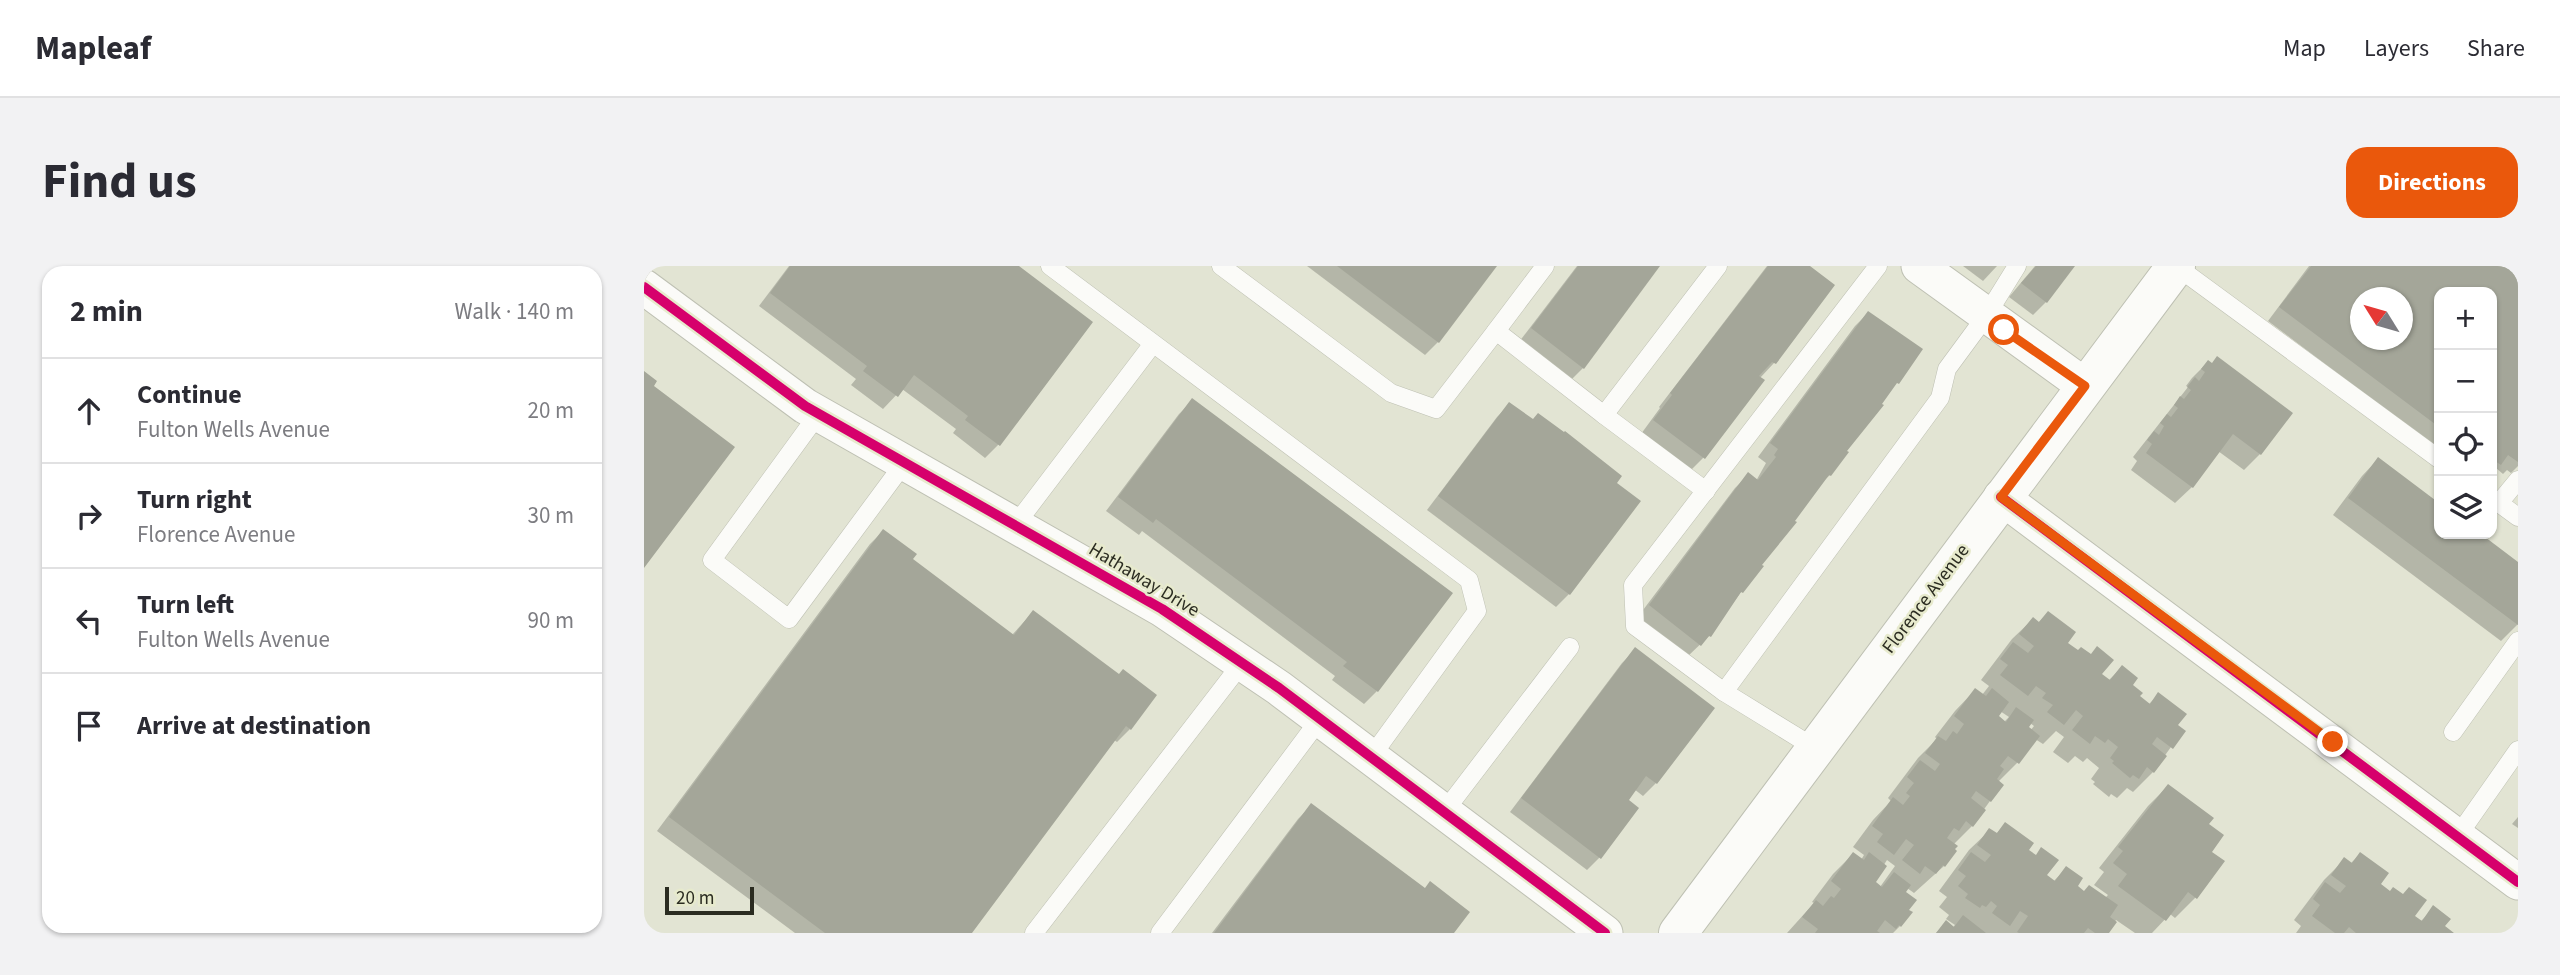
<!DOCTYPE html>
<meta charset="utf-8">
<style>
body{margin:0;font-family:"Source Sans 3",sans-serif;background:#f2f2f3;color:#2b2b33}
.controls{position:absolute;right:21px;top:21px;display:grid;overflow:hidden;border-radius:14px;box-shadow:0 2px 5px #0004}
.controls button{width:63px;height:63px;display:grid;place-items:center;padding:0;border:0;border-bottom:2px solid #e1e1e2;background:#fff;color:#2b2b33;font:35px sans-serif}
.compass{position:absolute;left:1706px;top:21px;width:63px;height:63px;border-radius:50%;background:#fff;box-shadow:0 2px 5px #0004;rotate:307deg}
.scale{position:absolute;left:21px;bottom:18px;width:89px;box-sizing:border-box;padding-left:7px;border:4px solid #2b2c21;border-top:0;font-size:19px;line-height:24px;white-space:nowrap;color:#2b2c21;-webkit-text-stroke:5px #e7eacd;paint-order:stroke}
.stop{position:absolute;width:21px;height:21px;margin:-16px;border:5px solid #ea580c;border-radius:50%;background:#fff}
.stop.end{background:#ea580c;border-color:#fff;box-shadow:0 2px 7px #0008}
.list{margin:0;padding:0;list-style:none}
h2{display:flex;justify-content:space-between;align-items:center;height:91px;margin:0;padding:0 28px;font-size:30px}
h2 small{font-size:23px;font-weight:400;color:#7c7c81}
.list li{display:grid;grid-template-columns:46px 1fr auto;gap:21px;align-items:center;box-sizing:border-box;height:105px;padding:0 28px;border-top:2px solid #e1e1e2}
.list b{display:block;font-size:26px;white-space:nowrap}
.list p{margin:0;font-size:23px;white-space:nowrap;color:#7c7c81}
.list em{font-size:23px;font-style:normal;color:#7c7c81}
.icon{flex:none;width:38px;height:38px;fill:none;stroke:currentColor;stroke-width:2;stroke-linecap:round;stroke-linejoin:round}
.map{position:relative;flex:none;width:1874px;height:667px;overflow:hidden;border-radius:21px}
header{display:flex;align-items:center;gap:42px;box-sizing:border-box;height:98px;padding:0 35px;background:#fff;border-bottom:2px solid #e1e1e2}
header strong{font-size:33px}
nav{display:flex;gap:38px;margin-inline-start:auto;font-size:24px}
.intro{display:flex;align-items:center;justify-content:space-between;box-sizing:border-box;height:168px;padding:0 42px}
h1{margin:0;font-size:49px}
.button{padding:18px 32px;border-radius:21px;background:#ea580c;color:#fff;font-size:24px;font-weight:700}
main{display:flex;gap:42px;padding:0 42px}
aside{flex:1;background:#fff;border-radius:21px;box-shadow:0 2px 5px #0004}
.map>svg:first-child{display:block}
.shadow{fill:#0003;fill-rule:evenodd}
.building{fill:#a4a699;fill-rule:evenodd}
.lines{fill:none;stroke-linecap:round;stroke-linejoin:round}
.service-casing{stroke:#bec0b3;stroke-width:19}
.minor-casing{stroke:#bec0b3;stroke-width:37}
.secondary-casing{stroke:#bec0b3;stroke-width:40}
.service{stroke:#fbfbf8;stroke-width:18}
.minor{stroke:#fbfbf8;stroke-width:35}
.secondary{stroke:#fbfbf8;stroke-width:38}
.cycleway-casing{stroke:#e7eacd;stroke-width:15}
.cycleway{stroke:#d6006c;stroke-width:10}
.route{stroke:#ea580c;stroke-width:9}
.labels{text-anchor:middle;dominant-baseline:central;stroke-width:5;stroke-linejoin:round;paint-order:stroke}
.street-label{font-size:19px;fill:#2b2c21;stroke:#e7eacd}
</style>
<header>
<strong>Mapleaf</strong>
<nav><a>Map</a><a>Layers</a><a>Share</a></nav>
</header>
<div class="intro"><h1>Find us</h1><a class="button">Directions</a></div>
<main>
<aside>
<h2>2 min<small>Walk · 140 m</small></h2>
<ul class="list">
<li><svg class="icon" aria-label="ahead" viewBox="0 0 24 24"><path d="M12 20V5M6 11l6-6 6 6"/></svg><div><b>Continue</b><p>Fulton Wells Avenue</p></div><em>20 m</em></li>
<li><svg class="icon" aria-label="right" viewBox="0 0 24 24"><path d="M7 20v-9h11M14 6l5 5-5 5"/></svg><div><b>Turn right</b><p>Florence Avenue</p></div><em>30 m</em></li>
<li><svg class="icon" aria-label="left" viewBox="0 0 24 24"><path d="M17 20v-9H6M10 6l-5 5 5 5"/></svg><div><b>Turn left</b><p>Fulton Wells Avenue</p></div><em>90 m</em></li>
<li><svg class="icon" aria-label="arrive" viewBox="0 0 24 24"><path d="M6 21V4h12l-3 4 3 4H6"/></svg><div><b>Arrive at destination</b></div></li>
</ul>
</aside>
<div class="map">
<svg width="1874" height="667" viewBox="0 0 1874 667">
<rect width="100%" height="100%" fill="#e2e4d3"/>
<g class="shadow">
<polygon points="145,0 372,0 447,56 354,179 341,192 309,167 312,163 258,123 239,143 207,119 212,113 115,40"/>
<polygon points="663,0 851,0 794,76 781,89"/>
<polygon points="933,0 1014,0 939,102 926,115 875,76"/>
<polygon points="1123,0 1163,0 1189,20 1130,97 1116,112 1118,114 1059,192 1046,205 997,168 1016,142 1015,141"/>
<polygon points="1319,0 1353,0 1339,15"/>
<polygon points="1391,0 1429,0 1402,36 1389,49 1365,31"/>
<path d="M1665,0h209v200l-7,7 -4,-3 -4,4 -7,-6 -4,4v-180h-53v158l-171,-129zM1716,32h42v42h-42z"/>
<polygon points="1224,47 1186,209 1175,219 1065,370 1043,391 993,352 1091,222 1104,209 1112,215 1122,197 1114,191 1211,60"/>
<polygon points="1564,96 1616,188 1600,204 1574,185 1548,221 1531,237 1487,204 1493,195 1489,191 1544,121 1542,120 1548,112"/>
<polygon points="548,135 733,425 720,438 688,414 691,410 498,265 495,269 462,245 535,148"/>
<polygon points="866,138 995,236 925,328 912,341 783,244 853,151"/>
<polygon points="1734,193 1795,239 1795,268 1834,268 1874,298 1874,358 1857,375 1689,249 1718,210"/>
<polygon points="239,265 267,294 368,369 389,346 486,463 473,476 470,474 326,667 151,667 13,565 226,278"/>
<path d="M1404,347l18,30 42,38 14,-14 16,29 10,9 10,-10 18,30 -5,22 -18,25 -20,20 -6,-4 -10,10 -6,-4 -2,3 -16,-13 2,-2 -4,-3 8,-11 -12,-10 -4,4 -8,-6 -7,7 -15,-11 11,-15 -8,-6 -13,13 -8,-5 -18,24 -19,19 -8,19 -18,25 -19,19 -9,21 -30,27 -7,-5 -4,4 -3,34 -7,7h-106l27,-30 -2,-1 21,-28 20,-20 8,6 3,-5 -11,-8 20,-27 18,-19 -3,-3 30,-40 19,-19 -2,-2 20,-26 20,-21 7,5 7,-9 -8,-6 31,-41 21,-20 5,4zM1356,445l9,6 -5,5 -8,-6zM1386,457l4,3 -4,5 -4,-3zM1243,594l8,6 -15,21 -7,-5z"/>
<polygon points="991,384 1012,517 999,530 990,523 956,591 943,604 866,546 978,397"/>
<polygon points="1524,520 1562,559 1566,586 1579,595 1551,632 1531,652 1526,648 1508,667 1491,667 1472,654 1463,667 1292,667 1302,657 1308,662 1311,659 1302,653 1305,649 1295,641 1303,631 1295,625 1325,584 1346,564 1352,568 1362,558 1401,610 1409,616 1422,602 1431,621 1440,626 1461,632 1464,629 1450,619 1460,606 1455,602 1504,540"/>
<polygon points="667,540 808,667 568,667 654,553"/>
<polygon points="1874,551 1874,562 1868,558"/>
<polygon points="1716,588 1734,618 1768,650 1776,656 1790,642 1799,661 1807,667 1652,667 1657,660 1650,654 1680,614 1700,594 1706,598"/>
</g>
<g class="building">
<polygon points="146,0 375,0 449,56 356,180 321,154 324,150 270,109 254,131 219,105 223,100 126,27"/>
<polygon points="693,0 853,0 795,77"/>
<polygon points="934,0 1016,0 940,103 887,62"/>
<polygon points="1124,0 1166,0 1191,19 1132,98 1128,96 1115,110 1121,114 1061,193 1009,154 1028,129 1026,127"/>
<polygon points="1392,0 1431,0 1403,37 1377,17"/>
<path d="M1667,0h207v196l-10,-7 -7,10 -9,-6v-167h-53v135l-160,-120zM1716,32h42v42h-42z"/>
<polygon points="1224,45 1279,83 1255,118 1253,117 1238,138 1240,139 1203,185 1205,186 1187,210 1185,209 1151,255 1153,256 1118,299 1120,300 1099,327 1097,326 1067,371 1065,370 1057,380 1005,339 1104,206 1114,214 1132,191 1130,189 1134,183 1126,177"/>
<polygon points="1573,90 1649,147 1617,189 1589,168 1549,222 1502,187 1508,178 1503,174 1510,165 1515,169 1520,160 1516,157 1523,148 1527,151 1534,142 1530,139 1536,130 1540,133 1547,124 1543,121 1551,111 1555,115 1561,106 1557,103 1564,94 1568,97"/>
<polygon points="0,105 13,115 10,120 91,181 0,302"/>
<polygon points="548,132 809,327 734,426 699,400 703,396 512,253 509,257 474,231"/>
<polygon points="865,136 889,153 894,147 920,166 921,165 978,210 973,217 997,235 926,329 794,230"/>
<polygon points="1734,191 1795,237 1795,268 1837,268 1874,296 1874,359 1704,232"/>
<polygon points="239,263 273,288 269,293 370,369 389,344 475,408 479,403 513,429 487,464 482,460 328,667 181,667 25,551"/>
<polygon points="1404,345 1432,366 1424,377 1434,384 1437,381 1447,388 1453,380 1470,394 1458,408 1466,414 1478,399 1494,412 1489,419 1499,427 1496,430 1506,438 1514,426 1543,448 1534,459 1542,465 1529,483 1513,471 1508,478 1523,490 1510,507 1503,501 1495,513 1489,509 1486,512 1468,497 1470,495 1466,492 1474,481 1464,473 1461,477 1451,470 1446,478 1428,464 1439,450 1432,444 1420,459 1403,446 1409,439 1398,432 1402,427 1392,420 1384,430 1356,409 1364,399 1356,393 1369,376 1384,387 1390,380 1375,368 1389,351 1395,356"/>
<polygon points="991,381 1071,442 1013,518 1002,510 985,534 995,542 957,593 877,532"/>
<polygon points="1331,422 1342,430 1348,422 1365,436 1355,450 1362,456 1372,441 1390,454 1385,461 1396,470 1375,498 1364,490 1356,500 1360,503 1353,513 1360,519 1347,536 1332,525 1327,532 1342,544 1329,561 1322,555 1315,565 1310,562 1303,572 1314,580 1311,583 1313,585 1301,601 1299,599 1292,608 1281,600 1276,608 1258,594 1270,579 1262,573 1250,589 1233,576 1239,568 1228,560 1249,531 1259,539 1266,530 1262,527 1270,517 1263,511 1276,494 1291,505 1296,498 1281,487 1294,470 1302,475 1309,465 1313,468 1320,458 1310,450"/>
<polygon points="1524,518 1570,552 1565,558 1580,569 1568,586 1581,595 1553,633 1544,626 1522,655 1474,620 1483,608 1469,597 1479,585 1474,581"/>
<polygon points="667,537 781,622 786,615 826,646 810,667 570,667"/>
<polygon points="1361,556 1390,577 1385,584 1392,589 1397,581 1415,594 1403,609 1411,615 1422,600 1439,612 1434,620 1440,625 1445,619 1474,639 1466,651 1473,656 1465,667 1451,667 1444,662 1440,667 1375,667 1373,666 1384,650 1376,645 1366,660 1348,647 1353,640 1347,635 1342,641 1338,639 1336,642 1321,632 1324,628 1314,620 1322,610 1314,604 1327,586 1341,596 1347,589 1333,579 1345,562 1353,567"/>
<polygon points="1209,586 1220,594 1225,586 1243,600 1232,616 1238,621 1250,606 1267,619 1262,626 1273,634 1265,644 1269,646 1257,661 1255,659 1252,663 1241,654 1233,665 1236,667 1171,667 1174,663 1158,651 1172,634 1179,640 1187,630 1190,632 1197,623 1187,615"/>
<polygon points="1716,586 1745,607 1737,618 1746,625 1749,621 1759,628 1765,621 1783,634 1771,650 1778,655 1789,639 1807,653 1801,660 1810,667 1712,667 1705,661 1700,667 1691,667 1668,650 1676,639 1669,633 1681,616 1696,627 1702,620 1687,609 1700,591 1708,597"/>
<polygon points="1319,649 1342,667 1292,667 1302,654 1310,661"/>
</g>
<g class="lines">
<defs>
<g id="service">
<polyline points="406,0 825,314 833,345 727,491"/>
<polyline points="577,0 747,127 792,143 852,65"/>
<polyline points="901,0 852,65 960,149"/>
<polyline points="1532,0 1795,193"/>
<polyline points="175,147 68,294 145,353 261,196"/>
<polyline points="1062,225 960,149 1074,0"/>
<polyline points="1848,232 1874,251"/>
<polyline points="1855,237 1874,214"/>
<polyline points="372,258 508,79"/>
<polyline points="1080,426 1296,132 1303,103 1342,50 1373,0"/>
<polyline points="1809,466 1874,375"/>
<polyline points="1171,482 1080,426 991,360 989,319 1234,0"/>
<polyline points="800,546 926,381"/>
<polyline points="1813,571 1874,484"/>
<polyline points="390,667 598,397"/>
<polyline points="516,667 676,453"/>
</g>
<g id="minor">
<polyline points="1275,0 1441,120"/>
<polyline points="0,21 161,140 518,343 635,422 961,667"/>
<polyline points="1357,231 1874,616"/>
</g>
<polyline id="secondary" points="1034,667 1532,0"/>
</defs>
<use href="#service" class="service-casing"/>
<use href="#minor" class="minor-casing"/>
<use href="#secondary" class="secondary-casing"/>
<use href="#service" class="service"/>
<use href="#minor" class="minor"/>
<use href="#secondary" class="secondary"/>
<defs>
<g id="cycleway">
<polyline points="0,21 161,140 518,343 635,422 961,667"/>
<polyline points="1357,231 1874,616"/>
</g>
</defs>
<use href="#cycleway" class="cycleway-casing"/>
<use href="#cycleway" class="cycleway"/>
</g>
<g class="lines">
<polyline class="route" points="1360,64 1441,120 1357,231 1689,476"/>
</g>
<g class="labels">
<g class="street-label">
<text transform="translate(500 314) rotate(31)">Hathaway Drive</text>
<text transform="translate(1282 333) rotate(-53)">Florence Avenue</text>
</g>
</g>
</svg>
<div class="controls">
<button>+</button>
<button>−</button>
<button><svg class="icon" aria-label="locate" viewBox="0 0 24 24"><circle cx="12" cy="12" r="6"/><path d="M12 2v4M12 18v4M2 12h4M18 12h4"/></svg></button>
<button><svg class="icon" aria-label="layers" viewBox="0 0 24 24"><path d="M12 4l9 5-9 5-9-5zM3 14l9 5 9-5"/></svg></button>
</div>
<svg class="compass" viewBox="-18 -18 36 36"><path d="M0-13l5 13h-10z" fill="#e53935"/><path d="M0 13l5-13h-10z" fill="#7c7c81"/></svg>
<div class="scale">20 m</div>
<div class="stop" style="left:1360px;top:64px"></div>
<div class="stop end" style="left:1689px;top:476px"></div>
</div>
</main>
